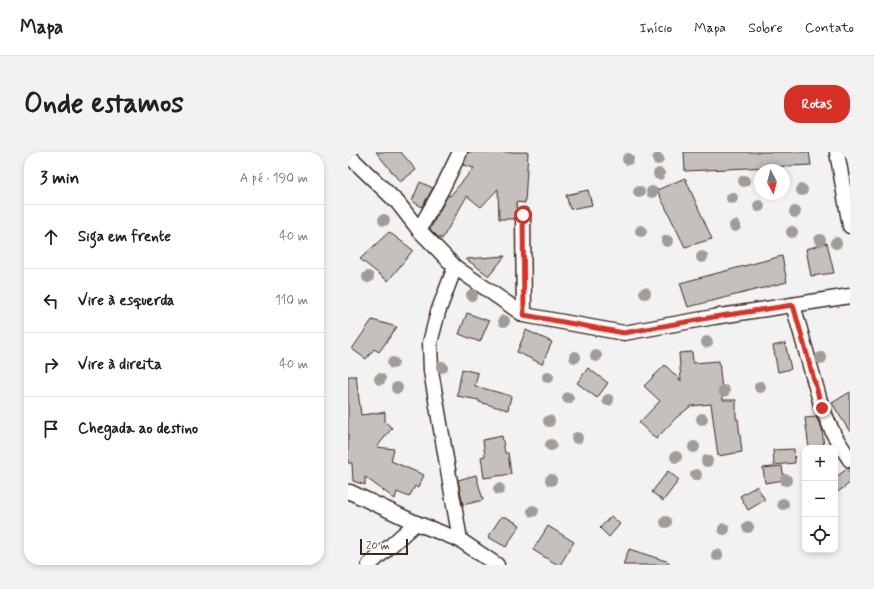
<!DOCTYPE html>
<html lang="pt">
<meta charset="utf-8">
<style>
body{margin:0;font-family:Mynerve,sans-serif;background:#f2f2f2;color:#202124}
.controls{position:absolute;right:12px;bottom:12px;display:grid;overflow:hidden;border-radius:8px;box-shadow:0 2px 6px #0003}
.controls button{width:36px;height:36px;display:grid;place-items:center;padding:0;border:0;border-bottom:1px solid #e0e0e0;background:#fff;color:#202124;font:20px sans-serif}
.compass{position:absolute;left:406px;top:12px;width:36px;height:36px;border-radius:50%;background:#fff;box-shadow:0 2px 6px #0003;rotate:173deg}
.scale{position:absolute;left:12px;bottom:10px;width:48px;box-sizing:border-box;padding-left:4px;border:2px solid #3b2a1e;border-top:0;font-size:11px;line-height:14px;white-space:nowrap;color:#3b2a1e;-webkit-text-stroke:3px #fff;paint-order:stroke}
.stop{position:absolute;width:12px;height:12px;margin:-9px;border:3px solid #d93025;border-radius:50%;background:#fff}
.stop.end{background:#d93025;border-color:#fff;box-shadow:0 1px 4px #0008}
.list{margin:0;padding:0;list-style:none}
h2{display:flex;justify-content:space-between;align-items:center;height:52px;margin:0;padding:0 16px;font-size:17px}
h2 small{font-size:13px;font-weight:400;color:#757577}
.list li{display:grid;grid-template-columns:26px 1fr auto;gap:12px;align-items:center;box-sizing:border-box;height:64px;padding:0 16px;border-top:1px solid #e0e0e0}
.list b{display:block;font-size:15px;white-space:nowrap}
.list em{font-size:13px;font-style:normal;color:#757577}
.icon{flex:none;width:22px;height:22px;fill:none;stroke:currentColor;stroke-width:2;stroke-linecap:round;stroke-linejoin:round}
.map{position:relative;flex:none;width:502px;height:413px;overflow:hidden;border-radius:16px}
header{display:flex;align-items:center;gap:24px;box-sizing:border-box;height:56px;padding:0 20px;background:#fff;border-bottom:1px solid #e0e0e0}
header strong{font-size:19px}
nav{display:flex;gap:22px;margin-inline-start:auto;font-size:14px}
.intro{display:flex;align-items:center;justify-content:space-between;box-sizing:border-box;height:96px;padding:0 24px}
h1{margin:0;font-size:28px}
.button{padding:10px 18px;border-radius:16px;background:#d93025;color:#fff;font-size:14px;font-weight:700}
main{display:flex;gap:24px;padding:0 24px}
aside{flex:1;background:#fff;border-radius:16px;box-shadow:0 2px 6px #0003}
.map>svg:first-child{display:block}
.building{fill:#c6c0bd;stroke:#3b2a1e}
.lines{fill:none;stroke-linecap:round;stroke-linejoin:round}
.street-casing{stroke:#3b2a1e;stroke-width:17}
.street{stroke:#fff;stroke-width:14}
.tree{fill:#a39c96}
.route{stroke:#d93025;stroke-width:5}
</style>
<header>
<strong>Mapa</strong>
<nav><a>Início</a><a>Mapa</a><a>Sobre</a><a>Contato</a></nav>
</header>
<div class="intro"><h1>Onde estamos</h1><a class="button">Rotas</a></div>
<main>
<aside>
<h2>3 min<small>A pé · 190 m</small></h2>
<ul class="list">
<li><svg class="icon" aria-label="ahead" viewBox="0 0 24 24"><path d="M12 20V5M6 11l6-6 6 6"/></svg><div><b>Siga em frente</b></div><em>40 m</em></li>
<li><svg class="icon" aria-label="left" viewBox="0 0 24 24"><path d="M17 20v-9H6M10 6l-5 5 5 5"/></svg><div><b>Vire à esquerda</b></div><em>110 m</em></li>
<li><svg class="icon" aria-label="right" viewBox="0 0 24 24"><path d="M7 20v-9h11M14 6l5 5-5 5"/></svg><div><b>Vire à direita</b></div><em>40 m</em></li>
<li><svg class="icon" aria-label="arrive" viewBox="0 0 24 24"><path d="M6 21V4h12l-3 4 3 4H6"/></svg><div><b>Chegada ao destino</b></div></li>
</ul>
</aside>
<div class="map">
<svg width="502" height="413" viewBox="0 0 502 413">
<rect width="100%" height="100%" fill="#f3f2f2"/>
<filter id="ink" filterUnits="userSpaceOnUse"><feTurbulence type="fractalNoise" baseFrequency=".025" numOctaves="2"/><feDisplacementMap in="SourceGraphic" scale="8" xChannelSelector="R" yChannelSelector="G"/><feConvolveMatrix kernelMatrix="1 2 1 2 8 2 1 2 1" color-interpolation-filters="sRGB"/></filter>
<g filter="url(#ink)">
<g class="building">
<polygon points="28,0 53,0 68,18 52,30"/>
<polygon points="120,0 180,0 177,51 168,50 169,58 167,63 167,67 151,67 150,37 133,55 119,44 94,87 90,85 82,77 100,43 102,44 126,16 115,13"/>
<polygon points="336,0 461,0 463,13 337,19"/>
<polygon points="337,26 364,87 337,95 309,38"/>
<polygon points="72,30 85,36 74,55 64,49"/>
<polygon points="240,38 244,53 222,57 218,43"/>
<polygon points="41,80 65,98 40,129 12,107"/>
<polygon points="479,91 486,121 463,124 458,97"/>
<polygon points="157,104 141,124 118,107"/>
<polygon points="434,104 439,130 340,155 332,131"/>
<polygon points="119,161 141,169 132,190 111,182"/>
<polygon points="24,168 49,175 31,200 26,197 18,207 4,197"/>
<polygon points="178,178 204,190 194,212 169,200"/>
<polygon points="437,191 443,217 430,220 425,194"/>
<polygon points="344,200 345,211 371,209 375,248 388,248 388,267 390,267 394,300 370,304 363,252 343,254 329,265 308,287 291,271 312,249 296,234 317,213 333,229 331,201"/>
<polygon points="240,216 260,231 249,246 229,231"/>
<polygon points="114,217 130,221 127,234 163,244 160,258 131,250 131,248 109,244"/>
<polygon points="0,224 8,224 13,263 37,260 37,270 44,276 29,295 46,297 43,309 76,323 70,336 67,334 61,345 49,340 47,347 17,325 17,333 5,329 4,311 0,311"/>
<polygon points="502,240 502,280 484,251"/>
<polygon points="468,265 474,276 476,296 461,296 457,266"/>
<polygon points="154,284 157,301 160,301 163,322 136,326 133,305 137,304 135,288"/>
<polygon points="446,297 447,311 426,313 425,298"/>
<polygon points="434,314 436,328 417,331 415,316"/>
<polygon points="500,316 502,316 502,331 487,342 487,326"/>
<polygon points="320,319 331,328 315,349 304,340"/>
<polygon points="128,323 135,348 115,353 110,328"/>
<polygon points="409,334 417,348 400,358 392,344"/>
<polygon points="263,364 272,372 261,385 252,376"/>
<polygon points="153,365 158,365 172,373 158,395 140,385"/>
<polygon points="200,374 226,390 212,413 210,413 185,398"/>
<polygon points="281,397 321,410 320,413 275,413"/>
</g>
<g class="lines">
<defs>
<g id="street">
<polyline points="489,0 502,74"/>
<polyline points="0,3 50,51 71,78 107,115 176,163 276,181 366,165 502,144"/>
<polyline points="175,63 176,163"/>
<polyline points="71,78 94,37 112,0"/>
<polyline points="107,115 90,160 82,191 83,219 112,388"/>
<polyline points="445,153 474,256 486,283 502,308"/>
<polyline points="0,340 2,340 68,371 112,388 149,413"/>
<polyline points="21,413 68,371"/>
</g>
</defs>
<use href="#street" class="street-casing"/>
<use href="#street" class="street"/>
</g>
<g class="tree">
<circle cx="280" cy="7" r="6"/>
<circle cx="310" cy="7" r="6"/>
<circle cx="311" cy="22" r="6"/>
<circle cx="396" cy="29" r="6"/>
<circle cx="454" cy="38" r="6"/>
<circle cx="291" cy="40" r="6"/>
<circle cx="304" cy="40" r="6"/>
<circle cx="384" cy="46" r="6"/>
<circle cx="411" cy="54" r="6"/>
<circle cx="447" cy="60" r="6"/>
<circle cx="36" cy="68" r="6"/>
<circle cx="387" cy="74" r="6"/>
<circle cx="293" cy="79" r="6"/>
<circle cx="444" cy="80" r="6"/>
<circle cx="472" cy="88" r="6"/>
<circle cx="319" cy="89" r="6"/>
<circle cx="488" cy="91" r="6"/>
<circle cx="354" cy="105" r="6"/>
<circle cx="20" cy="125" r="6"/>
<circle cx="297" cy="141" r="6"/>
<circle cx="124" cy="143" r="6"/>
<circle cx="156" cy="169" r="6"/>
<circle cx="359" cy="190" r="6"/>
<circle cx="248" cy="204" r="6"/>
<circle cx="227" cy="205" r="6"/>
<circle cx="473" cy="206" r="6"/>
<circle cx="45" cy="211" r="6"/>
<circle cx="94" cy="215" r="6"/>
<circle cx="200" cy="225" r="6"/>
<circle cx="32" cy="227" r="6"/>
<circle cx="412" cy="235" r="6"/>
<circle cx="49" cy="236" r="6"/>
<circle cx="376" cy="239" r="6"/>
<circle cx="220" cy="246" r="6"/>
<circle cx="260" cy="248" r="6"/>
<circle cx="354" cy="267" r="6"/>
<circle cx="201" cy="269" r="6"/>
<circle cx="229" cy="286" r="6"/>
<circle cx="203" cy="293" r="6"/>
<circle cx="346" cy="295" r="6"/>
<circle cx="328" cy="305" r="6"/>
<circle cx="359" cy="309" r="6"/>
<circle cx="348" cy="323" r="6"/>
<circle cx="203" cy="328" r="6"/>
<circle cx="438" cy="328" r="6"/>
<circle cx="151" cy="337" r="6"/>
<circle cx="435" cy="352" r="6"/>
<circle cx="185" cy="359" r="6"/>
<circle cx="318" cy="370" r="6"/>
<circle cx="400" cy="375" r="6"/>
<circle cx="376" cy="377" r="6"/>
<circle cx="369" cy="403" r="6"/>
</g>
</g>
<g class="lines" filter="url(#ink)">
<polyline class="route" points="175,63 176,163 276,181 366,165 445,153 474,256"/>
</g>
</svg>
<div class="controls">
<button>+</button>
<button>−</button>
<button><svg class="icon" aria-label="locate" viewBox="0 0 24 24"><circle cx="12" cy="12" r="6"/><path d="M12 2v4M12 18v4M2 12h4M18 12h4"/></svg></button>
</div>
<svg class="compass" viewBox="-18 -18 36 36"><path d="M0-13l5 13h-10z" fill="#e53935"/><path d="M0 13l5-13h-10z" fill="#757577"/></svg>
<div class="scale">20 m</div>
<div class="stop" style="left:175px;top:63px"></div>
<div class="stop end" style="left:474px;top:256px"></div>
</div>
</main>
